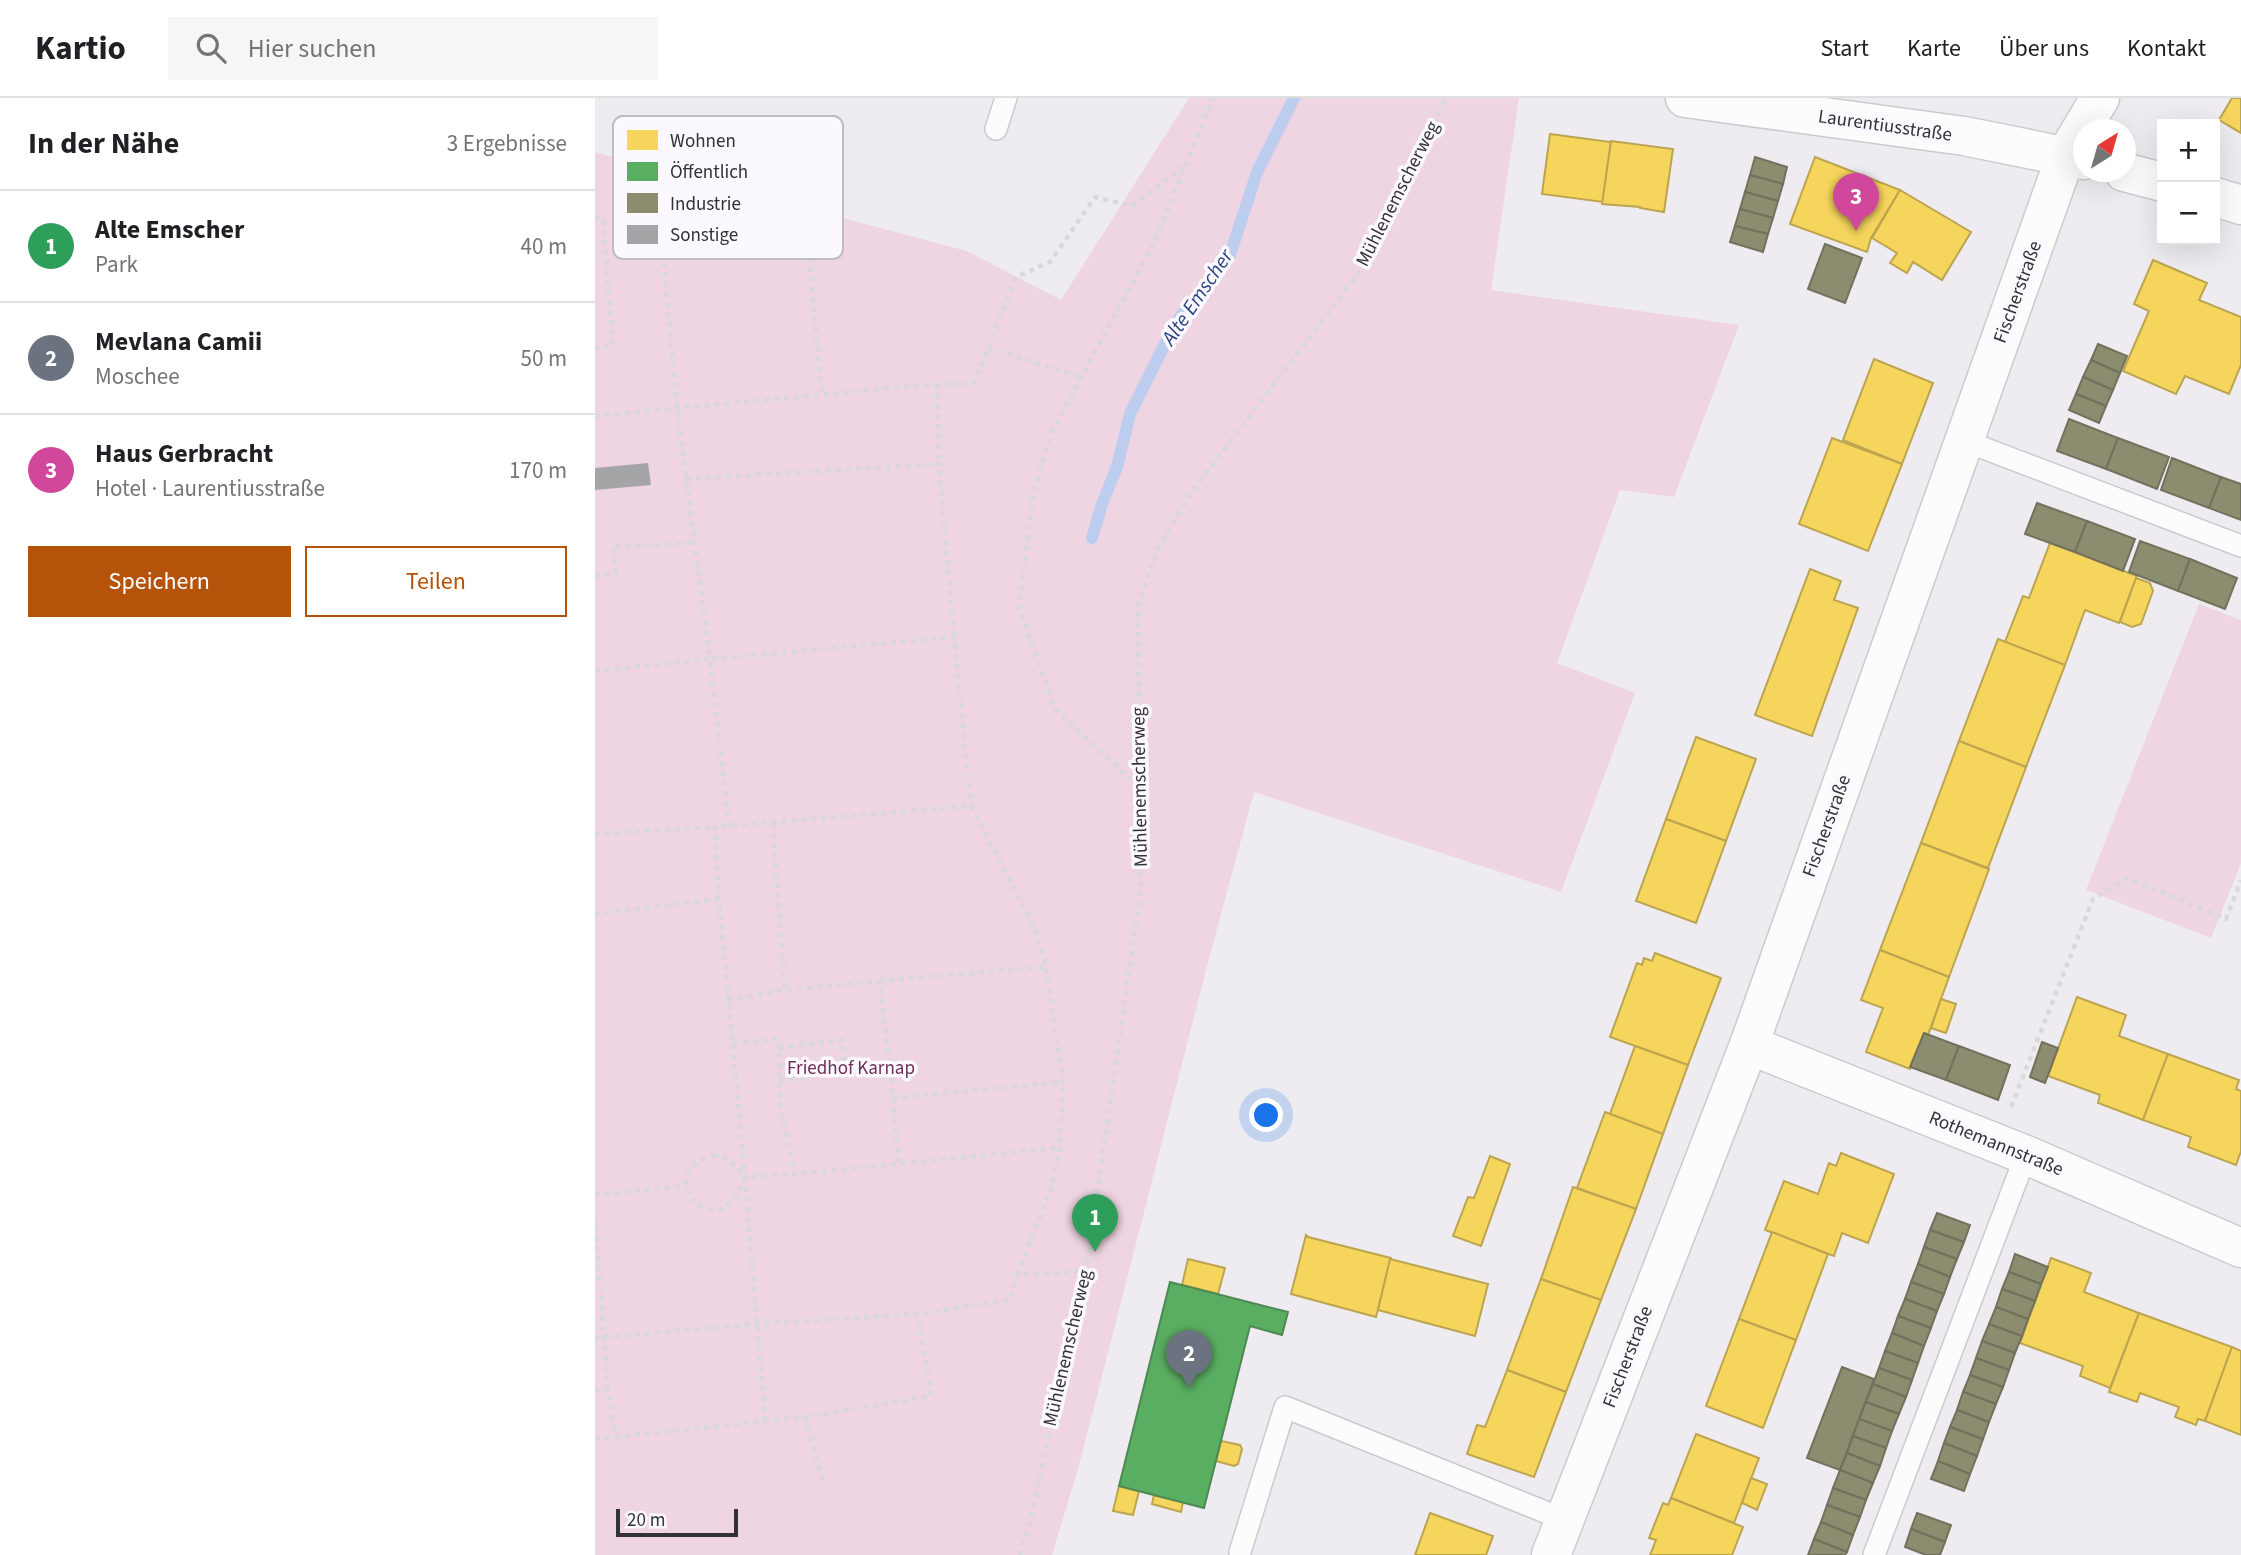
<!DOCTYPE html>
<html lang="de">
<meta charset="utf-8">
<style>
body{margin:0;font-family:"Source Sans 3",sans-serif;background:#f6f6f6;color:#202124}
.controls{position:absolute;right:21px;top:21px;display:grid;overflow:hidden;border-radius:0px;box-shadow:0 7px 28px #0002}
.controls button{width:63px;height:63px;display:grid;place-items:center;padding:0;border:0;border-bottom:2px solid #e0e0e0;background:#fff;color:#202124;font:35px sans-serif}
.compass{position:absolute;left:1478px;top:21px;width:63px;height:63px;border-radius:50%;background:#fff;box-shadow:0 7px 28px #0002;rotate:37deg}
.scale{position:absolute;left:21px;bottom:18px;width:122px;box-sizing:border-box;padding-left:7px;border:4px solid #333235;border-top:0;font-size:19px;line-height:24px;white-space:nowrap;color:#333235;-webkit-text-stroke:5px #fbf8ff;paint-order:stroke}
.you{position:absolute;left:672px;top:1018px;width:24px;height:24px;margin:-18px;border:5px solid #fff;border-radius:50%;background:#1a73e8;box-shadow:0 0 0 10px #1a73e833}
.badge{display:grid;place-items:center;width:46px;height:46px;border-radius:50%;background:#b45309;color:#fff;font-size:23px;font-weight:700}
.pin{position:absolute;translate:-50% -58px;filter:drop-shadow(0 2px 4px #0008)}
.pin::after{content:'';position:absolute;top:37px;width:24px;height:21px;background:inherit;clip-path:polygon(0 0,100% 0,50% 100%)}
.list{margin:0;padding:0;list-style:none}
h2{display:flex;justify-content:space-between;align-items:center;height:91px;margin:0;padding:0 28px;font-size:30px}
h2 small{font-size:23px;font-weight:400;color:#757577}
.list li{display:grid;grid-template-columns:46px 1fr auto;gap:21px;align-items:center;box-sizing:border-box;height:112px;padding:0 28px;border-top:2px solid #e0e0e0}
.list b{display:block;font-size:26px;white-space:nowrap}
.list p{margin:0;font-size:23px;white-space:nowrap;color:#757577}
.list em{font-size:23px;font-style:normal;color:#757577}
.actions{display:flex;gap:14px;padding:21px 28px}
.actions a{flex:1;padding:16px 0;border:2px solid #b45309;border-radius:0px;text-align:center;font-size:24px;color:#b45309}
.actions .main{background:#b45309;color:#fff}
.icon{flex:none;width:38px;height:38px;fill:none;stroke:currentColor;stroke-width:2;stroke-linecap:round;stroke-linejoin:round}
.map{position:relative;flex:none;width:1646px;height:1457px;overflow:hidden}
header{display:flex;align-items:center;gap:42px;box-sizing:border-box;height:98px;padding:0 35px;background:#fff;border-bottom:2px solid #e0e0e0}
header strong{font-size:33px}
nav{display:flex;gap:38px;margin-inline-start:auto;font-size:24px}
.search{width:490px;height:63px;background:#f6f6f6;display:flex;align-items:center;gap:18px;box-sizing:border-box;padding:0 24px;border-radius:0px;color:#757577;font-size:26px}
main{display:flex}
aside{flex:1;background:#fff}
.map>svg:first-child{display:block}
.green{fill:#efd4e2}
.homes{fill:#f6d55c;stroke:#bca450;stroke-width:2}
.public{fill:#5aae61;stroke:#4e8954;stroke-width:2}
.industry{fill:#8c8c6e;stroke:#71715d;stroke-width:2}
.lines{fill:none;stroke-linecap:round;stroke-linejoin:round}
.stream{stroke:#bdcdf0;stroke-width:12}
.building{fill:#a5a4a7}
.lane-casing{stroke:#cccace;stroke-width:24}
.street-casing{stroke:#cccace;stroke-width:41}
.path{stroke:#d9d8da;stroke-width:4.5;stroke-dasharray:5 5;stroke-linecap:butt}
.lane{stroke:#fcfcfd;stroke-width:21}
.street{stroke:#fcfcfd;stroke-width:38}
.labels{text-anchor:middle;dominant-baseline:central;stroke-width:7;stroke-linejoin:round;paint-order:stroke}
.street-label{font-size:19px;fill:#333235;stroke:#fbf8ff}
.park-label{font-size:19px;fill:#712f54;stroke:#fbf8ff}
.water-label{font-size:21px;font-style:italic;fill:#2a447f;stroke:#fbf8ff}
.key{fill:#fbf8ff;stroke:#bfbdc2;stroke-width:2}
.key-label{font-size:19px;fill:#333235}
</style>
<header>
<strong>Kartio</strong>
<div class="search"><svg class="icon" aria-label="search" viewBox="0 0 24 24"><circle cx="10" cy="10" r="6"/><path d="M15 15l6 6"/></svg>Hier suchen</div>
<nav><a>Start</a><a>Karte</a><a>Über uns</a><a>Kontakt</a></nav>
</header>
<main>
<aside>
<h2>In der Nähe<small>3 Ergebnisse</small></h2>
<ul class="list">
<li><span class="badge" style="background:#2e9e5b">1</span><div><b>Alte Emscher</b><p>Park</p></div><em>40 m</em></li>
<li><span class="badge" style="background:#6b7280">2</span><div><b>Mevlana Camii</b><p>Moschee</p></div><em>50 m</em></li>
<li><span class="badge" style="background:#d1479c">3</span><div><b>Haus Gerbracht</b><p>Hotel · Laurentiusstraße</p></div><em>170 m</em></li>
</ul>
<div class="actions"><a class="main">Speichern</a><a>Teilen</a></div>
</aside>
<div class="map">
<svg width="1646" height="1457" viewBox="0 0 1646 1457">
<rect width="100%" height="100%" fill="#eeecf0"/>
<g class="green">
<polygon points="594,0 924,0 896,192 1144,227 1079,399 1025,392 962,565 1040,595 966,794 659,694 612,868 485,1364 457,1457 0,1457 0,54 372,153 466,202"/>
<polygon points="1604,506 1646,522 1646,765 1616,840 1491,792"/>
</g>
<g class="homes">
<polygon points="1637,0 1646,0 1646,35 1624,22"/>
<polygon points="955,36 1016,44 1008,104 947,96"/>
<polygon points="1016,43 1078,51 1069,114 1045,110 1045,109 1007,106"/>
<polygon points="1220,59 1305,92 1276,140 1272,154 1195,126"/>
<polygon points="1305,92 1376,134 1347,182 1318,164 1312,175 1295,165 1302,155 1277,140"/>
<polygon points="1558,162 1612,185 1604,202 1646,219 1646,267 1634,296 1590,278 1581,296 1528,273 1554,213 1539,206"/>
<polygon points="1279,261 1338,285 1307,366 1248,342"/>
<polygon points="1237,340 1307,366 1273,453 1204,426"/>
<polygon points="1455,445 1542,478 1524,525 1490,512 1470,567 1410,544 1428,498 1434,500"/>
<polygon points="1215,471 1246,483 1239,502 1263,510 1217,638 1160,617"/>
<polygon points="1541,480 1555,485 1558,493 1546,526 1537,529 1525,524"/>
<polygon points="1403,541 1470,567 1431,669 1364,643"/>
<polygon points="1101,639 1161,661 1131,743 1071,721"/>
<polygon points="1364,643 1431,669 1393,770 1326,745"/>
<polygon points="1071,721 1131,743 1101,825 1041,803"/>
<polygon points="1326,745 1394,771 1354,879 1285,852"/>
<polygon points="1285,852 1354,879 1333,937 1329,935 1315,971 1271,954 1288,910 1266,902"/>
<polygon points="1060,855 1126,880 1093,967 1015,939 1042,865 1047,867 1049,860 1057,863"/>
<polygon points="1482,899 1531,917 1524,938 1573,956 1548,1022 1503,1005 1505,997 1453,978"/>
<polygon points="1346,901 1361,906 1351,935 1336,930"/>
<polygon points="1040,948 1093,967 1068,1036 1015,1016"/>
<polygon points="1573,956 1644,982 1641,991 1646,993 1646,1053 1641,1067 1593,1049 1596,1039 1548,1022"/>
<polygon points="1010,1014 1068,1036 1041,1111 982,1090"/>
<polygon points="1246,1055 1299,1076 1273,1145 1247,1135 1239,1158 1170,1132 1189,1083 1223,1096 1234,1065 1241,1068"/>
<polygon points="895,1058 915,1066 886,1148 858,1138 873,1099 879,1100"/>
<polygon points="978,1089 1041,1111 1006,1202 946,1181"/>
<polygon points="1177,1134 1233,1156 1201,1242 1144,1221"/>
<polygon points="711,1137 713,1139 796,1160 781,1219 696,1196"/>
<polygon points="1456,1160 1496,1175 1489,1194 1544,1215 1515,1290 1485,1278 1488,1268 1425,1245"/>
<polygon points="593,1161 630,1170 623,1196 587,1187"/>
<polygon points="795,1161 893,1186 880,1238 783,1212"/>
<polygon points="946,1181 1006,1202 971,1294 912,1272"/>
<polygon points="1544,1215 1637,1249 1610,1323 1603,1321 1601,1327 1580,1319 1584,1309 1545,1295 1542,1304 1514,1294"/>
<polygon points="1144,1221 1201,1242 1168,1330 1111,1308"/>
<polygon points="1637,1249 1646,1253 1646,1337 1610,1323"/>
<polygon points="912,1272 971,1294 939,1379 872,1356 882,1327 890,1329"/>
<polygon points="1101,1336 1164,1360 1139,1425 1076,1400"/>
<polygon points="626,1343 645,1347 647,1351 643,1366 639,1368 621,1363"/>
<polygon points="1156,1380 1172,1386 1162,1412 1147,1405"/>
<polygon points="524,1388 544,1393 538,1417 518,1413"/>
<polygon points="559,1397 588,1404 586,1414 557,1406"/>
<polygon points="1076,1400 1148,1429 1137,1457 1055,1457 1061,1442 1054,1440 1068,1405 1073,1407"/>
<polygon points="835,1415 898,1438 891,1457 820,1457"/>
</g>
<polygon class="public" points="575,1184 693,1214 687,1237 655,1228 609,1410 524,1388"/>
<g class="industry">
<polygon points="1160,59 1192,69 1188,86 1155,77"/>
<polygon points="1155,77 1188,86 1183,103 1150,94"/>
<polygon points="1150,94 1183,103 1178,120 1145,111"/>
<polygon points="1145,111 1178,120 1173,136 1140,128"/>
<polygon points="1140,128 1173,136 1168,154 1135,144"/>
<polygon points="1230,146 1267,160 1250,205 1213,191"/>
<polygon points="1503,246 1532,258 1525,275 1496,262"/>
<polygon points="1496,262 1525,275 1518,292 1488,279"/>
<polygon points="1488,279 1518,292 1511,308 1481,296"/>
<polygon points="1481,296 1511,308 1504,325 1474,312"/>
<polygon points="1474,321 1523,340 1511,371 1462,353"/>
<polygon points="1523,340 1574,359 1562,391 1511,371"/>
<polygon points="1577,360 1626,379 1614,410 1566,392"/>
<polygon points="1626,379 1646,386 1646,422 1614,410"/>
<polygon points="1442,405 1492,423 1480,454 1430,436"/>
<polygon points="1492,423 1540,441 1528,473 1480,454"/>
<polygon points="1545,443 1595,461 1583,493 1534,474"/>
<polygon points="1595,461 1642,480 1630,511 1583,493"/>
<polygon points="1329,935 1364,948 1351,982 1315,969"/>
<polygon points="1447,944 1463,950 1450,985 1435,979"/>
<polygon points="1364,948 1415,967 1403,1002 1351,982"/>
<polygon points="1342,1115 1375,1127 1369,1144 1335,1132"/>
<polygon points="1335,1132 1369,1144 1362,1161 1329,1149"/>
<polygon points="1329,1149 1362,1161 1355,1179 1323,1166"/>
<polygon points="1420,1156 1453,1169 1446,1186 1414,1174"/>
<polygon points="1323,1166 1355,1179 1349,1196 1316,1184"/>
<polygon points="1414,1174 1446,1186 1440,1203 1407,1191"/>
<polygon points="1316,1184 1349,1196 1342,1213 1310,1201"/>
<polygon points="1407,1191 1440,1203 1433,1221 1401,1209"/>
<polygon points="1310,1201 1342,1213 1336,1230 1303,1218"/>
<polygon points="1401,1209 1433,1221 1427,1238 1394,1226"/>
<polygon points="1303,1218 1336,1230 1329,1248 1297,1235"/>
<polygon points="1394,1226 1427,1238 1420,1255 1387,1243"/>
<polygon points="1297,1235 1329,1248 1323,1265 1290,1253"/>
<polygon points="1387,1243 1420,1255 1414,1272 1381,1260"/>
<polygon points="1290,1253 1323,1265 1317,1282 1284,1270"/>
<polygon points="1381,1260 1414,1272 1408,1289 1375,1277"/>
<polygon points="1247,1269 1279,1281 1245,1372 1212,1360"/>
<polygon points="1284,1270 1317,1282 1311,1299 1278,1286"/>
<polygon points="1375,1277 1408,1289 1401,1306 1368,1294"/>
<polygon points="1278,1286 1311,1299 1304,1316 1271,1304"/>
<polygon points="1368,1294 1401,1306 1394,1324 1362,1312"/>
<polygon points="1271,1304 1304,1316 1297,1333 1264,1321"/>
<polygon points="1362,1312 1394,1324 1388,1341 1355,1329"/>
<polygon points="1264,1321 1297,1333 1291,1350 1258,1338"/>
<polygon points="1355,1329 1388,1341 1382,1358 1349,1345"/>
<polygon points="1258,1338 1291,1350 1285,1368 1252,1355"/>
<polygon points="1349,1345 1382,1358 1375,1376 1343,1363"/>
<polygon points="1252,1355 1285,1368 1278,1385 1245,1372"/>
<polygon points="1343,1363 1375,1376 1369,1393 1336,1381"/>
<polygon points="1245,1372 1278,1385 1271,1402 1238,1390"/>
<polygon points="1238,1390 1271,1402 1265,1419 1232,1407"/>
<polygon points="1232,1407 1265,1419 1258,1437 1226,1424"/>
<polygon points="1322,1415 1356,1427 1350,1444 1316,1431"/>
<polygon points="1226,1424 1258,1437 1252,1454 1219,1441"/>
<polygon points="1316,1431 1350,1444 1345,1457 1331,1457 1310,1449"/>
<polygon points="1219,1441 1252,1454 1250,1457 1213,1457"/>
</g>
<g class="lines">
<polyline class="stream" points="497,440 507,406 522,369 535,316 581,224 635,157 662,74 699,0"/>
</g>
<polygon class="building" points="53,365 56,387 0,392 0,370"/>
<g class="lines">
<defs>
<g id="lane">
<polyline points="401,31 411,0"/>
<polyline points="1370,343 1646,448"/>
<polyline points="645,1454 690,1309 970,1422"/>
<polyline points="1279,1457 1431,1057"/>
</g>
<g id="street">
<polyline points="1090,0 1369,38 1489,62"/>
<polyline points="1529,74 1567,84"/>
<polyline points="1620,99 1646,107"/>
<polyline points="1154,947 1431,1057 1646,1150"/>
<polyline points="956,1457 1154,947 1471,57 1505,0"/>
</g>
</defs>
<use href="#lane" class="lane-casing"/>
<use href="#street" class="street-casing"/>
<g class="path">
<polyline points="0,120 8,120 18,248 0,250"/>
<polyline points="214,159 227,297"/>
<polyline points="393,250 487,279"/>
<polyline points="342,286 344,366"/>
<polyline points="0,318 342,286 379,286 421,179 455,164 500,99 537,108 588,69"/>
<polyline points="91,381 344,366 359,539"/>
<polyline points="0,478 21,475 18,449 99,445"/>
<polyline points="0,573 115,561 82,310 66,132"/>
<polyline points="544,689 460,611 424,508 438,398 455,337 559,145 618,0"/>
<polyline points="178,725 190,892"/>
<polyline points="134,728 115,561 359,539 376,708"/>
<polyline points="0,736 120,729"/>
<polyline points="0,816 124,801"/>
<polyline points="284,883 451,869"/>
<polyline points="133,902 190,892 284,883 295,969 304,1065"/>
<polyline points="138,946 184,941 185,1004 200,1076"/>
<polyline points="184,950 247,942 250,974 295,969"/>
<polyline points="185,983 250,974"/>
<polyline points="298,1000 468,984"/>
<polyline points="1416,1009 1498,801 1533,780 1631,821 1646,782"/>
<path d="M118,1057l16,4 16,18 -9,20 -14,12c-5,0 -12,1 -17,-1 -15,-4 -24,-24 -16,-37 6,-9 15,-12 24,-16z"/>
<polyline points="150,1079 170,1324"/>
<polyline points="0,1097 91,1088"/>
<polyline points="0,1118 13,1291 21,1338"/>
<polyline points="422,1177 456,1091 465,1050 468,984 451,869 440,831 376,708 120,729 124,801 150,1079 200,1076 465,1050"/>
<polyline points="0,1240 161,1226 323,1216 415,1202 422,1177 491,1173"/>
<polyline points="0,1292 13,1291"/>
<polyline points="210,1319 228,1384"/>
<polyline points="0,1341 210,1319 336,1298 323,1216"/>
<polyline points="425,1457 433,1432 491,1173 546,791 543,507 563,450 596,395 772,164 851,0"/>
</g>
<use href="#lane" class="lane"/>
<use href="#street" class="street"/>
</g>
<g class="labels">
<g class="street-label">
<text transform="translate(1290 28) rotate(8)">Laurentiusstraße</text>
<text transform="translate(803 96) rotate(-63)">Mühlenemscherweg</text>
<text transform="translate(1423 194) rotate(-70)">Fischerstraße</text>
<text transform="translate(545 689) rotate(-91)">Mühlenemscherweg</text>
<text transform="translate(1232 728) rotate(-70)">Fischerstraße</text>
<text transform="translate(1401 1046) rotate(22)">Rothemannstraße</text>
<text transform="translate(473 1250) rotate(-77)">Mühlenemscherweg</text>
<text transform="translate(1033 1259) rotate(-69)">Fischerstraße</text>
</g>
<g class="park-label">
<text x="256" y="970">Friedhof Karnap</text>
</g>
<g class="water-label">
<text transform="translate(602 199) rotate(-56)">Alte Emscher</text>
</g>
</g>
<rect x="18" y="18" width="230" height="143" rx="10" class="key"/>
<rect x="32" y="32" width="31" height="20" fill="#f6d55c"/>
<rect x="32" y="64" width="31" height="19" fill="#5aae61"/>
<rect x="32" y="95" width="31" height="20" fill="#8c8c6e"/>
<rect x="32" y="127" width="31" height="19" fill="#a5a4a7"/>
<g class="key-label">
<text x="75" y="49">Wohnen</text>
<text x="75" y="80">Öffentlich</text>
<text x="75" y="112">Industrie</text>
<text x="75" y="143">Sonstige</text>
</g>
</svg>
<div class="controls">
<button>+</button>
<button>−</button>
</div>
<svg class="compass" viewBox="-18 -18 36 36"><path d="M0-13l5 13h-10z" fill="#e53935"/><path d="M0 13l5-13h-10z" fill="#757577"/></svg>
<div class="scale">20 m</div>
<div class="you"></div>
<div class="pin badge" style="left:500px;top:1154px;background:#2e9e5b">1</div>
<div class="pin badge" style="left:594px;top:1290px;background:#6b7280">2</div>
<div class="pin badge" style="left:1261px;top:133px;background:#d1479c">3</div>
</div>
</main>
